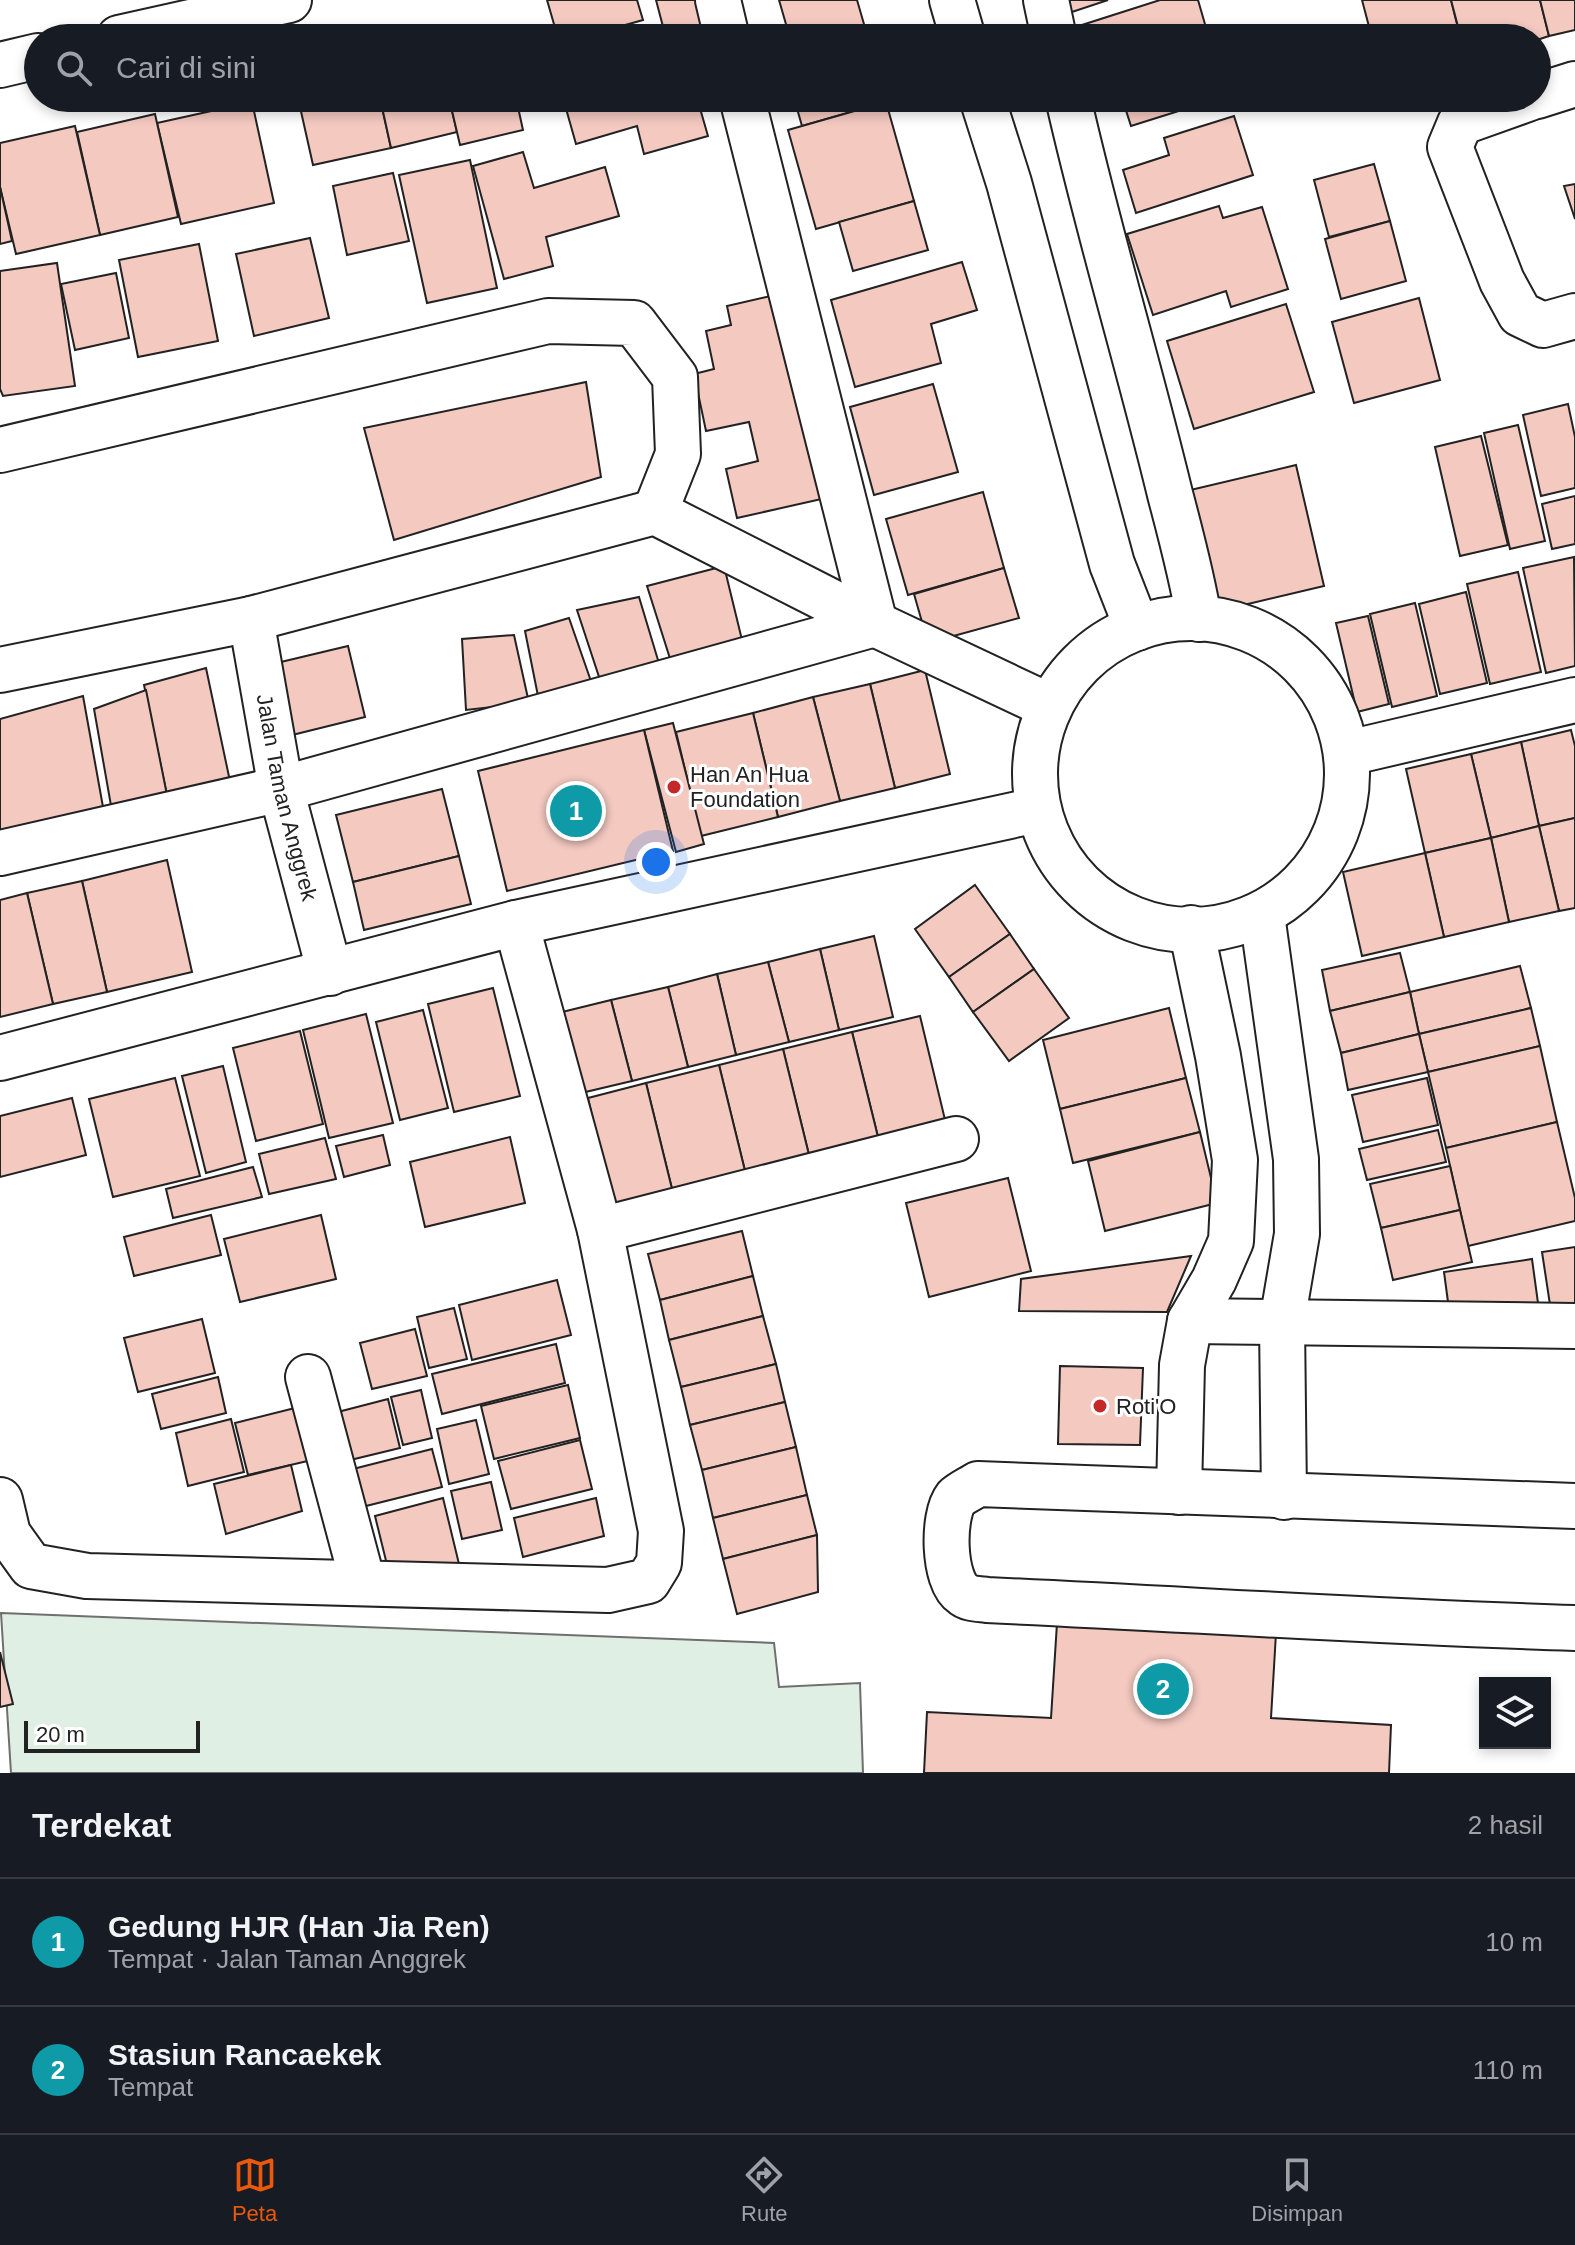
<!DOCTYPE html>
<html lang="id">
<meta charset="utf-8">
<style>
body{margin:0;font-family:Helvetica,sans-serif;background:#242831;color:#f1f3f6}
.controls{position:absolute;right:24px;bottom:24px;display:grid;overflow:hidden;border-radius:0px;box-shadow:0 4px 12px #0003}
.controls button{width:72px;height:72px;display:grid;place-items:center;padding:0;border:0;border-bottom:2px solid #363941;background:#171b24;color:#f1f3f6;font:40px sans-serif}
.scale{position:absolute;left:24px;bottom:20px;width:176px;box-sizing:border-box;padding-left:8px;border:4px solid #222;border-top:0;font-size:22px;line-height:28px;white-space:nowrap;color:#222;-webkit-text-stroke:6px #fff;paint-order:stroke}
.you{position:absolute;left:656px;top:862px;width:28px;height:28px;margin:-20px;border:6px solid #fff;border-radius:50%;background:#1a73e8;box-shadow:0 0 0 12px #1a73e833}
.badge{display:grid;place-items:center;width:52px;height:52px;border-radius:50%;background:#ea580c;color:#fff;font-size:26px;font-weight:700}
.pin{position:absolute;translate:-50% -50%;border:4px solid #fff;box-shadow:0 2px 8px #0006}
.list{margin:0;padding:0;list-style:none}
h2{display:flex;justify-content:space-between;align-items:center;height:104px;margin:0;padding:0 32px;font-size:34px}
h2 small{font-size:26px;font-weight:400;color:#9ea1a6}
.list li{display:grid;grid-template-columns:52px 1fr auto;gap:24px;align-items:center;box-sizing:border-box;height:128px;padding:0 32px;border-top:2px solid #363941}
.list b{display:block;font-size:30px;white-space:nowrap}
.list p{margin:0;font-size:26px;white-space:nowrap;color:#9ea1a6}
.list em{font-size:26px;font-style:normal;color:#9ea1a6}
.icon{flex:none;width:44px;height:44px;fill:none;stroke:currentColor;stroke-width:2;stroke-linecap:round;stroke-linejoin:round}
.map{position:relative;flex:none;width:1575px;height:1773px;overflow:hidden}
.search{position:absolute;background:#171b24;box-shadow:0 4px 12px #0003;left:24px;right:24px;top:24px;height:88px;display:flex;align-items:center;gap:20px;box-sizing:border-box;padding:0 28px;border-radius:44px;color:#9ea1a6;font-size:30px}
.sheet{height:360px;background:#171b24}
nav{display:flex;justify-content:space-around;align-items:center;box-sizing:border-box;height:112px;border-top:2px solid #363941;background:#171b24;font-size:22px;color:#9ea1a6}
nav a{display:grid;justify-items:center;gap:4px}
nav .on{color:#ea580c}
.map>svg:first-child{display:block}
.green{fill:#e0efe3;stroke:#6f6f6f;stroke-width:2}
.building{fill:#f3c9c0;stroke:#222;stroke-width:2}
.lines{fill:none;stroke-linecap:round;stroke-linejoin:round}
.minor-casing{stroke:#222;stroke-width:48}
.minor{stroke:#fff;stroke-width:44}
.poi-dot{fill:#c62828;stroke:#fff;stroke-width:3}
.labels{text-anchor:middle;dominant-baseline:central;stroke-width:6;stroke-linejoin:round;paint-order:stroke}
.poi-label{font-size:22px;fill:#222;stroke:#fff;text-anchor:start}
.street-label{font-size:22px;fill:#222;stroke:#fff}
</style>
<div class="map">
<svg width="1575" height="1773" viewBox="0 0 1575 1773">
<rect width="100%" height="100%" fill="#fff"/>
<polygon class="green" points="1,1613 774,1643 779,1687 860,1683 863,1773 11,1773"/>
<g class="building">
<polygon points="547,0 637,0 643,20 579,38 558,38"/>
<polygon points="656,0 713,0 724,38 666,38"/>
<polygon points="779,0 857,0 866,31 841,38 790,38"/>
<polygon points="1062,0 1108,0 1066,14"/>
<polygon points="1160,0 1198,0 1209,38 1086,38 1082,25"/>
<polygon points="1362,0 1451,0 1459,32 1438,38 1372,38"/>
<polygon points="1451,0 1540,0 1549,36 1537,40 1461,38"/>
<polygon points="1540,0 1575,0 1575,30 1549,36"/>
<polygon points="500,26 502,38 446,38"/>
<polygon points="866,31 868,38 841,38"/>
<polygon points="298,98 380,98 391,148 313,165"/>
<polygon points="380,98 449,98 457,132 391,148"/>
<polygon points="449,98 516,98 523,130 460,145"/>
<polygon points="563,98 697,98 708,136 644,154 637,126 576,144"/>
<polygon points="794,98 885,98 886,102 802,126"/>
<polygon points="1122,98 1220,98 1131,126"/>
<polygon points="252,102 274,203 181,224 157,123"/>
<polygon points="886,102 914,201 816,229 788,130"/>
<polygon points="155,114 178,217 100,235 77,132"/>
<polygon points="1234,116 1253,175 1136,213 1123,170 1169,155 1164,138"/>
<polygon points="75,126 100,235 16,254 0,187 0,143"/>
<polygon points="523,152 534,188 605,167 619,216 546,237 553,266 504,279 473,166"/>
<polygon points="470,160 497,288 427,303 399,175"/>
<polygon points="1374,164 1390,221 1329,237 1314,180"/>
<polygon points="393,173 409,241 347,255 333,186"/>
<polygon points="1575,184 1575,219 1564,186"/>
<polygon points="0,187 12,241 0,244"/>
<polygon points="914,201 928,250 853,271 839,222"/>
<polygon points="1219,206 1223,218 1262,207 1288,289 1231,307 1226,291 1153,315 1127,234"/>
<polygon points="1390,221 1406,281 1341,299 1325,239"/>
<polygon points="310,238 329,318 254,336 236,254"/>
<polygon points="199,244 218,341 138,357 119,260"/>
<polygon points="962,262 977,310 931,324 941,363 855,387 831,300"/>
<polygon points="57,263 75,386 3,396 0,389 0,271"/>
<polygon points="116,273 129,338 75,350 61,284"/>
<polygon points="779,294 826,498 737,518 726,469 758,461 749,422 706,431 694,374 714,369 706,331 731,325 727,306"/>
<polygon points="1419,298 1440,380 1354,403 1332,322"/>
<polygon points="1286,304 1314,392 1194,429 1167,341"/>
<polygon points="586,382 601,477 394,540 364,428"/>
<polygon points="933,384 958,472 874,495 850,407"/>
<polygon points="1568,404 1575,437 1575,488 1541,496 1523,415"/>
<polygon points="1518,425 1545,541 1510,549 1484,433"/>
<polygon points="1481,436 1508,545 1460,556 1435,447"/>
<polygon points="1296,465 1324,586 1210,613 1182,492"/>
<polygon points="983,492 1004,568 908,595 886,519"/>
<polygon points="1575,496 1575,544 1552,549 1542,504"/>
<polygon points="1574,557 1575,666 1546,673 1523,568"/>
<polygon points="724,566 743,644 673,668 647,586"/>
<polygon points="1004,568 1019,618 928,643 914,594"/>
<polygon points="1518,572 1541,672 1490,684 1467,584"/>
<polygon points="1466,592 1487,683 1440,694 1419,604"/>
<polygon points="639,597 661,670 603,689 577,610"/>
<polygon points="1415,603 1437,696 1392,707 1370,614"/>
<polygon points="1368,616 1389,704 1357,712 1336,623"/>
<polygon points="569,618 593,687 539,701 525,631"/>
<polygon points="514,635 529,703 466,710 462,639"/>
<polygon points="348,646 365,717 284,737 264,666"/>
<polygon points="206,668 231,786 168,800 144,685"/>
<polygon points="925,670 950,774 895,788 870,684"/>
<polygon points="870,684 895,788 840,801 813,697"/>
<polygon points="146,690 168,800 113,817 94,709"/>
<polygon points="83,696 105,818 0,839 0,719"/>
<polygon points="813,697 840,801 778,817 753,713"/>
<polygon points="753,713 778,817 701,836 676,732"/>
<polygon points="673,723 704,844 676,852 644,730"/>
<polygon points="644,730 673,851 507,891 478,771"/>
<polygon points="1571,730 1575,746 1575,818 1539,826 1521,742"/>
<polygon points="1521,742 1539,826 1491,838 1471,754"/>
<polygon points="1471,754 1491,838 1425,853 1406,769"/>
<polygon points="442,789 459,856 353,882 336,815"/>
<polygon points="1575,818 1575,908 1559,911 1539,826"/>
<polygon points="1539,826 1559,911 1509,922 1491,838"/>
<polygon points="1491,838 1509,922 1444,937 1425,853"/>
<polygon points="1425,853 1444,937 1362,956 1343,872"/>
<polygon points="459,856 471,904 364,930 353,882"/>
<polygon points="167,860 192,972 107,992 82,881"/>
<polygon points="82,881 107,992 53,1004 27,893"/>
<polygon points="975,885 1010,934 949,977 915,929"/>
<polygon points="27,893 53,1004 0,1017 0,900"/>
<polygon points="1010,934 1034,969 973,1012 949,977"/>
<polygon points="874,936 893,1017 839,1030 820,949"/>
<polygon points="820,949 839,1030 789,1042 768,962"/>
<polygon points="1400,953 1410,992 1330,1011 1322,970"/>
<polygon points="768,962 789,1042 736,1055 717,974"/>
<polygon points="1520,966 1531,1008 1419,1034 1410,992"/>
<polygon points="1034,969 1069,1018 1009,1061 973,1012"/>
<polygon points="717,974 736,1055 688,1067 668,987"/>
<polygon points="668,987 688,1067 632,1081 611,1000"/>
<polygon points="493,988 520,1096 454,1112 428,1004"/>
<polygon points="1410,992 1419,1034 1341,1053 1330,1011"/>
<polygon points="611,1000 632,1081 577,1094 558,1013"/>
<polygon points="1169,1008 1186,1078 1060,1109 1043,1040"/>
<polygon points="1531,1008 1540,1046 1428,1072 1419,1034"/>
<polygon points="423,1010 448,1108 400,1120 376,1022"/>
<polygon points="366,1014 393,1123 329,1138 303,1030"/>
<polygon points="920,1016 947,1128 880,1145 852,1032"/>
<polygon points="300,1031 323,1124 256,1141 233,1048"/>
<polygon points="852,1032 880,1145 811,1163 783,1049"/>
<polygon points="1419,1034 1428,1072 1348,1090 1341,1053"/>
<polygon points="1540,1046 1557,1122 1446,1148 1428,1072"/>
<polygon points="783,1049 811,1163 747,1179 719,1065"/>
<polygon points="719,1065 747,1179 674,1197 646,1083"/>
<polygon points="223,1066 246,1162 206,1173 182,1076"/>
<polygon points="175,1078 200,1176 113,1197 89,1099"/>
<polygon points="1186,1078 1200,1132 1073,1163 1060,1109"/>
<polygon points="1427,1078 1438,1125 1363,1142 1352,1095"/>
<polygon points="646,1083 674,1197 614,1212 588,1098"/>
<polygon points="72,1098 86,1155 0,1177 0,1116"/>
<polygon points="1557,1122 1575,1198 1575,1221 1468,1246 1446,1148"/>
<polygon points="1438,1130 1446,1162 1367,1180 1359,1149"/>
<polygon points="1200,1132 1217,1203 1105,1231 1088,1161"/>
<polygon points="383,1135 390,1165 344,1177 336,1146"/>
<polygon points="510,1137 525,1203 425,1227 410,1162"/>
<polygon points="325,1138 336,1179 269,1194 259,1154"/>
<polygon points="1450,1166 1460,1210 1381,1228 1370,1184"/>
<polygon points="253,1167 262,1197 173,1218 166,1189"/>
<polygon points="1008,1178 1031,1271 929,1297 906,1203"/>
<polygon points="1460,1210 1472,1262 1393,1280 1381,1228"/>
<polygon points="211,1215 221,1255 134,1276 124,1237"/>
<polygon points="321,1215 336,1279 240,1302 224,1239"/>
<polygon points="742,1231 753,1276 660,1300 648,1254"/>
<polygon points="1575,1247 1575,1315 1552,1318 1542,1252"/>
<polygon points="1191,1256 1167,1312 1019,1311 1021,1279"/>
<polygon points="1532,1259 1538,1303 1450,1317 1444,1272"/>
<polygon points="753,1276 763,1316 669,1340 660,1300"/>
<polygon points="557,1280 571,1335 472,1360 459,1305"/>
<polygon points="454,1308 467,1359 429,1368 417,1317"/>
<polygon points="763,1316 776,1364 681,1387 669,1340"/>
<polygon points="202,1319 215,1373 138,1392 124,1338"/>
<polygon points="415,1329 427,1376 372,1389 360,1343"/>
<polygon points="556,1344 565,1383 442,1414 432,1374"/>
<polygon points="776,1364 785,1402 690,1425 681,1387"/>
<polygon points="1060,1366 1143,1368 1140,1445 1058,1444"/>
<polygon points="218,1377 226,1413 161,1429 152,1394"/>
<polygon points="568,1385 580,1438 494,1459 481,1406"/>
<polygon points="421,1390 432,1438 403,1445 391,1397"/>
<polygon points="388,1399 400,1448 342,1462 330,1414"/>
<polygon points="785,1402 796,1447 702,1470 690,1425"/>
<polygon points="299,1407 312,1460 248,1475 235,1423"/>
<polygon points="231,1419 244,1472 188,1486 176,1433"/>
<polygon points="476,1420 489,1474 449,1484 437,1429"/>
<polygon points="580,1440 592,1489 511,1509 498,1461"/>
<polygon points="796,1447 807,1495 713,1518 702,1470"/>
<polygon points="432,1449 442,1487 354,1509 345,1471"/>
<polygon points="291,1465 302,1511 226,1534 214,1484"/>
<polygon points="491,1482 502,1530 462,1539 451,1491"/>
<polygon points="807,1495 817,1535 723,1559 713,1518"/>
<polygon points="443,1498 459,1564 391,1581 375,1516"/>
<polygon points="596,1498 604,1536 523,1557 514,1518"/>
<polygon points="817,1535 818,1592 737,1614 723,1559"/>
<polygon points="1057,1623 1276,1633 1271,1718 1391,1725 1389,1773 924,1773 927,1712 1051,1718"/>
<polygon points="0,1652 13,1704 0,1707"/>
</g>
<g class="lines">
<defs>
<g id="minor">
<polyline points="718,0 727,38"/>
<polyline points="952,0 963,38"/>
<polyline points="1046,0 1054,38"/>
<polyline points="119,38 289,0"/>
<polyline points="0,65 38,56"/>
<polyline points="1537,96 1575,84"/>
<polyline points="982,98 1009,183 1112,564 1137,628"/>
<path d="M1068,98c30,133 70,264 102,396 11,42 22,82 29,125"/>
<polyline points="1530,98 1460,123 1450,147 1502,281 1520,314 1543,325 1575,316"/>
<polyline points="0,450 548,321 634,323 675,377 678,454 655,512"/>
<circle cx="1191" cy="774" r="156"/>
<path id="s1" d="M251,619l30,170 49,184"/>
<polyline points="0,670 251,619 655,512 875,624 1049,706"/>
<polyline points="1348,753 1575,700"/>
<polyline points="0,853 281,789 875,624 742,98"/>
<polyline points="1262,915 1296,1159 1297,1234 1282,1322 1284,1497"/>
<polyline points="0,1058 516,923 1037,810"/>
<polyline points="600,1230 956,1139"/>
<polyline points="1190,1321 1575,1326"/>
<polyline points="308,1377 363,1583"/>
<polyline points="1179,1492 1182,1365 1190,1321 1214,1280 1231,1241 1235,1160 1218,1056 1191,928"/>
<polyline points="0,1500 8,1534 31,1566 87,1576 608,1590 648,1581 659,1563 661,1531 600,1230 516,923"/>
<path d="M1575,1506l-597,-22c-6,4 -17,9 -22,14 -14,18 -13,83 7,96 5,5 17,5 24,6 196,9 392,22 588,28"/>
</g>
</defs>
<use href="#minor" class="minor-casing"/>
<use href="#minor" class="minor"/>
</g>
<g class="poi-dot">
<circle cx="674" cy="787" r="8"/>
<circle cx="1100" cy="1406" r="8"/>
</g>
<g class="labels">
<g class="poi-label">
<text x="690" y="774">Han An Hua<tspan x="690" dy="25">Foundation</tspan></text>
<text x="1116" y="1406">Roti'O</text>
</g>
<g class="street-label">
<text stroke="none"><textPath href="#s1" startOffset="182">Jalan Taman Anggrek</textPath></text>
</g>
</g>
</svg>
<div class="controls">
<button><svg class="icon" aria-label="layers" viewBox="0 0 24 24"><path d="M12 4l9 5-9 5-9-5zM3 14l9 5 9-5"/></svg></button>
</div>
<div class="scale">20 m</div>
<div class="you"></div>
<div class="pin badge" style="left:576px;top:811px;background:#0f9aa8">1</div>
<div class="pin badge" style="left:1163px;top:1689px;background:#0f9aa8">2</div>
<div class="search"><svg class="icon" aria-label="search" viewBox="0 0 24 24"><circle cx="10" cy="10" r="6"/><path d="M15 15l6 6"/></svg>Cari di sini</div>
</div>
<section class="sheet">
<h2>Terdekat<small>2 hasil</small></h2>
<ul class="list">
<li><span class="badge" style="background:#0f9aa8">1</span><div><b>Gedung HJR (Han Jia Ren)</b><p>Tempat · Jalan Taman Anggrek</p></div><em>10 m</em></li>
<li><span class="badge" style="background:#0f9aa8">2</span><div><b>Stasiun Rancaekek</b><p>Tempat</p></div><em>110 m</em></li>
</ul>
</section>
<nav>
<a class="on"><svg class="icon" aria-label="map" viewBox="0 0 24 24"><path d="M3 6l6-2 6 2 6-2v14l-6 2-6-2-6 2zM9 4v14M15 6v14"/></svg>Peta</a>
<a><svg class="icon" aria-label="directions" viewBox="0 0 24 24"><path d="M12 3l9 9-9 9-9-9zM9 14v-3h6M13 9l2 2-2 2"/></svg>Rute</a>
<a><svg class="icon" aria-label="saved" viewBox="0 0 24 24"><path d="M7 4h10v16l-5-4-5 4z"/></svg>Disimpan</a>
</nav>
